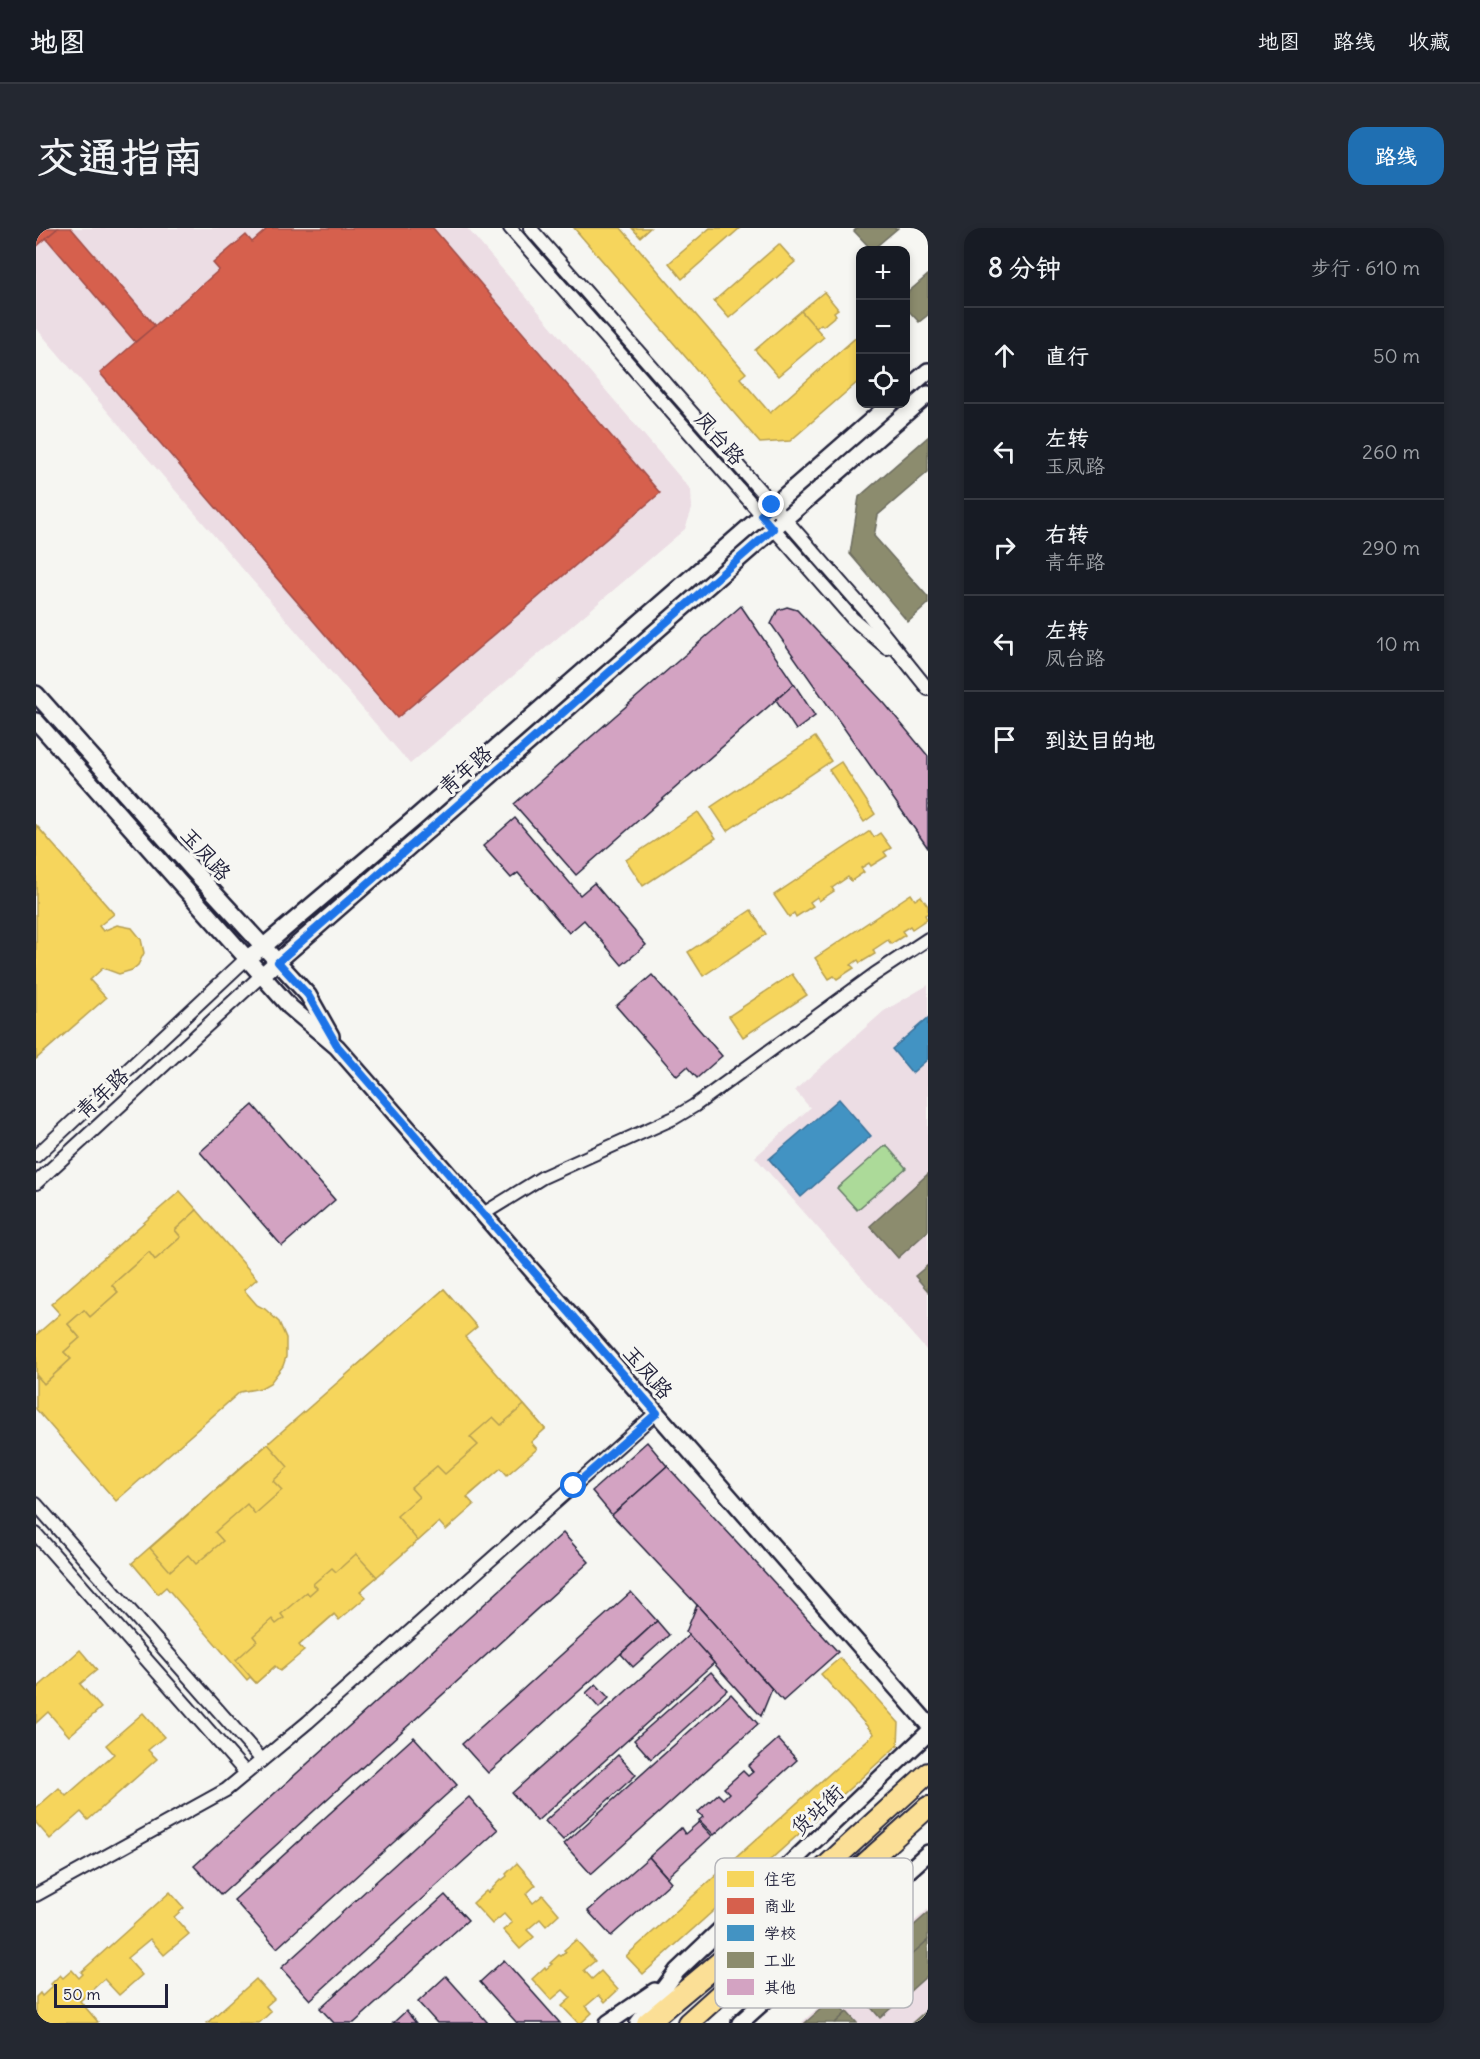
<!DOCTYPE html>
<html lang="zh">
<meta charset="utf-8">
<style>
body{margin:0;font-family:Delius,"LXGW WenKai TC",sans-serif;background:#242831;color:#f1f3f6}
.controls{position:absolute;right:18px;top:18px;display:grid;overflow:hidden;border-radius:12px;box-shadow:0 3px 9px #0003}
.controls button{width:54px;height:54px;display:grid;place-items:center;padding:0;border:0;border-bottom:2px solid #363941;background:#171b24;color:#f1f3f6;font:30px sans-serif}
.scale{position:absolute;left:18px;bottom:15px;width:114px;box-sizing:border-box;padding-left:6px;border:3px solid #22223b;border-top:0;font-size:16px;line-height:21px;white-space:nowrap;color:#22223b;-webkit-text-stroke:4px #f6f6f2;paint-order:stroke}
.stop{position:absolute;width:18px;height:18px;margin:-14px;border:4px solid #1a73e8;border-radius:50%;background:#fff}
.stop.end{background:#1a73e8;border-color:#fff;box-shadow:0 2px 6px #0008}
.list{margin:0;padding:0;list-style:none}
h2{display:flex;justify-content:space-between;align-items:center;height:78px;margin:0;padding:0 24px;font-size:26px}
h2 small{font-size:20px;font-weight:400;color:#9ea1a6}
.list li{display:grid;grid-template-columns:39px 1fr auto;gap:18px;align-items:center;box-sizing:border-box;height:96px;padding:0 24px;border-top:2px solid #363941}
.list b{display:block;font-size:22px;white-space:nowrap}
.list p{margin:0;font-size:20px;white-space:nowrap;color:#9ea1a6}
.list em{font-size:20px;font-style:normal;color:#9ea1a6}
.icon{flex:none;width:33px;height:33px;fill:none;stroke:currentColor;stroke-width:2;stroke-linecap:round;stroke-linejoin:round}
.map{position:relative;flex:none;width:892px;height:1795px;overflow:hidden;border-radius:18px}
header{display:flex;align-items:center;gap:36px;box-sizing:border-box;height:84px;padding:0 30px;background:#171b24;border-bottom:2px solid #363941}
header strong{font-size:28px}
nav{display:flex;gap:33px;margin-inline-start:auto;font-size:21px}
.intro{display:flex;align-items:center;justify-content:space-between;box-sizing:border-box;height:144px;padding:0 36px}
h1{margin:0;font-size:42px}
.button{padding:15px 27px;border-radius:18px;background:#1f6fb2;color:#fff;font-size:21px;font-weight:700}
main{display:flex;gap:36px;padding:0 36px}
aside{flex:1;background:#171b24;border-radius:18px;box-shadow:0 3px 9px #0003}
.map>svg:first-child{display:block}
.built{fill:#ecdde4}
.green{fill:#acda99;stroke:#677e6a;stroke-width:1.5}
.homes{fill:#f6d55c;stroke:#b69f52;stroke-width:1.5}
.shops{fill:#d6604d;stroke:#a04d48;stroke-width:1.5}
.schools{fill:#4393c3;stroke:#39719a;stroke-width:1.5}
.industry{fill:#8c8c6e;stroke:#6c6c5f;stroke-width:1.5}
.building{fill:#d3a3c2;stroke:#22223b;stroke-width:1.5}
.lines{fill:none;stroke-linecap:round;stroke-linejoin:round}
.minor-casing{stroke:#22223b;stroke-width:16}
.tertiary-casing{stroke:#22223b;stroke-width:20}
.trunk-casing{stroke:#22223b;stroke-width:24}
.minor{stroke:#f6f6f2;stroke-width:12}
.tertiary{stroke:#f6f6f2;stroke-width:15}
.trunk{stroke:#fbdf96;stroke-width:20}
.route{stroke:#1a73e8;stroke-width:8}
.labels{text-anchor:middle;dominant-baseline:central;stroke-width:6;stroke-linejoin:round;paint-order:stroke}
.street-label{font-size:21px;fill:#22223b;stroke:#f6f6f2}
.key{fill:#f6f6f2;stroke:#b6b6bb;stroke-width:1.5}
.key-label{font-size:16px;fill:#22223b}
</style>
<header>
<strong>地图</strong>
<nav><a>地图</a><a>路线</a><a>收藏</a></nav>
</header>
<div class="intro"><h1>交通指南</h1><a class="button">路线</a></div>
<main>
<div class="map">
<svg width="892" height="1795" viewBox="0 0 892 1795">
<rect width="100%" height="100%" fill="#f6f6f2"/>
<filter id="ink" filterUnits="userSpaceOnUse"><feTurbulence type="fractalNoise" baseFrequency=".0167" numOctaves="2"/><feDisplacementMap in="SourceGraphic" scale="12" xChannelSelector="R" yChannelSelector="G"/><feConvolveMatrix kernelMatrix="1 2 1 2 8 2 1 2 1" color-interpolation-filters="sRGB"/></filter>
<g filter="url(#ink)">
<g class="built">
<polygon points="0,0 431,0 655,262 656,281 649,301 374,536 0,100"/>
<polygon points="892,757 892,1124 719,929 774,880 759,862 848,783"/>
<polygon points="892,1681 892,1795 765,1795"/>
</g>
<polygon class="green" points="850,917 870,940 821,982 801,960"/>
<g class="homes">
<polygon points="538,0 585,0 710,145 704,150 734,185 824,106 824,152 754,213 724,215"/>
<polygon points="596,0 614,0 604,9"/>
<polygon points="674,0 704,0 646,51 633,35"/>
<polygon points="743,16 759,34 693,90 678,73"/>
<polygon points="788,64 802,81 798,84 800,87 787,98 785,96 780,100 765,83"/>
<polygon points="765,83 788,109 742,148 719,122"/>
<polygon points="779,509 795,533 691,603 675,579"/>
<polygon points="805,534 839,586 828,594 793,542"/>
<polygon points="662,584 680,610 607,658 590,632"/>
<polygon points="0,597 12,611 0,621"/>
<polygon points="0,597 78,686 63,698 67,703 81,697 96,700 105,711 108,725 102,737 96,742 83,746 67,740 54,752 70,770 0,831"/>
<polygon points="834,603 838,609 844,605 855,620 848,624 851,628 835,638 833,635 825,640 828,644 815,653 812,649 796,660 798,663 783,673 781,669 774,674 777,678 760,689 758,685 753,689 738,667"/>
<polygon points="875,666 879,672 885,668 892,678 892,685 889,687 891,691 876,701 874,698 866,703 869,707 855,716 852,712 837,722 839,726 824,735 822,732 815,737 818,740 801,751 798,748 793,751 779,730"/>
<polygon points="715,682 730,706 667,748 652,724"/>
<polygon points="756,746 771,767 707,809 693,788"/>
<polygon points="144,963 161,982 139,1002 145,1009 119,1032 113,1024 76,1057 82,1064 54,1089 48,1082 32,1096 44,1110 28,1124 35,1131 8,1156 1,1148 0,1149 0,1107 24,1086 15,1076"/>
<polygon points="161,982 221,1051 208,1062 221,1077 229,1081 243,1094 250,1110 250,1129 247,1138 234,1155 225,1160 204,1164 80,1273 0,1181 0,1149 1,1148 8,1156 35,1131 28,1124 44,1110 32,1096 48,1082 54,1089 82,1064 76,1057 113,1024 119,1032 145,1009 139,1002"/>
<polygon points="408,1061 430,1086 422,1094 426,1098 408,1114 403,1108 394,1116 399,1122 379,1140 373,1133 363,1142 369,1148 351,1164 347,1159 340,1165 318,1140"/>
<polygon points="408,1061 441,1099 429,1109 509,1201 220,1455 214,1449 211,1452 130,1359 122,1366 96,1335"/>
<polygon points="488,1177 509,1201 495,1214 501,1221 471,1247 465,1240 431,1269 438,1277 410,1302 403,1294 382,1313 361,1288 383,1269 375,1260 401,1238 409,1246 442,1217 434,1209 457,1189 465,1197"/>
<polygon points="232,1216 252,1239 237,1253 246,1262 219,1286 211,1276 179,1304 187,1313 160,1336 152,1327 134,1343 114,1320"/>
<polygon points="320,1326 341,1349 324,1363 330,1369 303,1392 298,1386 263,1417 268,1423 244,1443 239,1438 220,1455 200,1432 221,1413 217,1408 236,1391 240,1396 248,1390 245,1386 271,1364 273,1367 281,1360 277,1356 296,1340 300,1344"/>
<polygon points="44,1422 61,1442 44,1456 65,1480 33,1508 12,1484 0,1495 0,1461"/>
<polygon points="804,1430 863,1495 862,1517 607,1746 590,1728 838,1506 785,1446"/>
<polygon points="107,1485 128,1509 112,1522 121,1531 52,1592 45,1584 14,1611 0,1595 0,1580 23,1560 30,1568 78,1526 70,1517"/>
<polygon points="481,1635 500,1657 490,1666 497,1675 507,1667 523,1686 510,1698 504,1691 491,1702 498,1709 484,1721 467,1702 476,1695 468,1686 456,1696 437,1675 450,1663 452,1665 465,1651 466,1652 471,1648 470,1646"/>
<polygon points="134,1664 148,1680 138,1689 153,1706 128,1727 114,1711 91,1730 106,1747 83,1767 68,1751 44,1773 62,1794 60,1795 0,1795 0,1769 4,1765 6,1768 17,1758 15,1756 24,1747 27,1750 36,1742 43,1750 47,1746 45,1744"/>
<polygon points="540,1712 559,1733 548,1742 556,1751 565,1743 582,1762 569,1774 563,1767 550,1778 556,1785 545,1795 542,1795 526,1778 535,1770 527,1762 515,1772 496,1751 509,1739 510,1741 516,1736 514,1735 523,1727 525,1728 530,1724 528,1722"/>
<polygon points="220,1751 238,1771 230,1778 235,1784 223,1795 171,1795"/>
</g>
<g class="shops">
<polygon points="0,0 22,0 0,19"/>
<polygon points="22,0 35,0 119,98 99,114 10,10"/>
<polygon points="232,0 397,0 624,265 361,490 64,145 183,42 177,35 210,7 216,14"/>
</g>
<g class="schools">
<polygon points="892,790 892,831 876,845 856,821"/>
<polygon points="803,871 835,908 765,969 733,931"/>
</g>
<g class="industry">
<polygon points="821,0 862,0 836,22 818,3"/>
<polygon points="892,47 892,87 883,94 871,81 870,66"/>
<polygon points="892,209 892,244 842,287 838,308 892,369 892,376 872,394 814,326 823,269"/>
<polygon points="892,946 892,1003 862,1030 834,998"/>
<polygon points="892,1037 892,1063 879,1048"/>
<polygon points="892,1685 892,1712 827,1770 813,1755"/>
<polygon points="892,1712 892,1747 844,1790 827,1770"/>
<polygon points="797,1770 810,1785 799,1795 769,1795"/>
<polygon points="892,1781 892,1795 876,1795"/>
<polygon points="811,1784 821,1795 799,1795 810,1785"/>
</g>
<g class="building">
<polygon points="705,378 758,456 540,647 478,576"/>
<polygon points="751,379 761,382 849,476 892,528 892,620 735,396 742,382"/>
<polygon points="758,456 779,488 760,502 740,472"/>
<polygon points="479,590 544,667 558,655 610,717 586,737 548,692 533,705 482,645 475,650 447,618"/>
<polygon points="616,747 686,828 661,850 651,839 641,848 580,778"/>
<polygon points="217,877 299,972 246,1018 164,924"/>
<polygon points="611,1214 631,1238 576,1287 556,1263"/>
<polygon points="631,1238 802,1424 747,1473 661,1377 576,1287"/>
<polygon points="527,1305 553,1334 185,1667 158,1638"/>
<polygon points="595,1364 621,1393 452,1545 426,1516"/>
<polygon points="661,1377 736,1461 725,1488 650,1404"/>
<polygon points="621,1393 633,1407 597,1439 585,1426"/>
<polygon points="653,1407 678,1435 501,1593 476,1565"/>
<polygon points="675,1444 691,1462 615,1531 598,1512"/>
<polygon points="560,1456 573,1470 563,1480 550,1465"/>
<polygon points="695,1466 722,1496 555,1646 528,1616"/>
<polygon points="378,1509 421,1557 241,1720 198,1672"/>
<polygon points="742,1511 761,1532 678,1607 663,1592 667,1589 662,1584 682,1566 687,1571 693,1565 688,1560 707,1543 712,1548 717,1544 712,1538"/>
<polygon points="582,1527 600,1547 527,1612 509,1593"/>
<polygon points="433,1569 462,1602 274,1772 245,1740"/>
<polygon points="663,1594 676,1608 631,1649 613,1629 645,1600 649,1606"/>
<polygon points="613,1629 635,1654 575,1708 552,1683"/>
<polygon points="409,1667 432,1692 318,1795 298,1795 284,1780"/>
<polygon points="468,1732 524,1795 481,1795 444,1754"/>
<polygon points="410,1748 452,1795 401,1795 382,1774"/>
<polygon points="370,1783 380,1795 357,1795"/>
</g>
<g class="lines">
<defs>
<g id="minor">
<polyline points="474,0 816,390 851,420"/>
<polyline points="494,0 827,380 892,461"/>
<polyline points="0,928 211,730"/>
<polyline points="0,955 226,747"/>
<polyline points="447,986 507,949 638,890 658,878 839,746 892,711"/>
<polyline points="0,1276 226,1532"/>
<polyline points="0,1306 210,1545"/>
<polyline points="0,1667 190,1562 272,1494 620,1185"/>
</g>
<g id="tertiary">
<polyline points="870,162 892,143"/>
<polyline points="0,466 157,642 272,767 295,808"/>
<polyline points="0,493 254,779 301,819 892,1496"/>
<polyline points="211,730 227,719 378,591 854,176"/>
<polyline points="226,747 892,166"/>
<polyline points="572,1795 619,1763"/>
<polyline points="602,1795 641,1743 892,1505"/>
<polyline points="704,1795 892,1625"/>
</g>
<g id="trunk">
<polyline points="611,1795 703,1718 892,1545"/>
<polyline points="652,1795 892,1579"/>
</g>
</defs>
<use href="#minor" class="minor-casing"/>
<use href="#tertiary" class="tertiary-casing"/>
<use href="#trunk" class="trunk-casing"/>
<use href="#minor" class="minor"/>
<use href="#tertiary" class="tertiary"/>
<use href="#trunk" class="trunk"/>
</g>
</g>
<g class="lines" filter="url(#ink)">
<polyline class="route" points="538,1258 621,1185 302,819 272,767 242,734 737,301 725,287 736,277"/>
</g>
<g class="labels">
<g class="street-label">
<text transform="translate(684 210) rotate(49)">凤台路</text>
<text transform="translate(429 542) rotate(-41)">青年路</text>
<text transform="translate(170 626) rotate(48)">玉凤路</text>
<text transform="translate(66 865) rotate(-43)">青年路</text>
<text transform="translate(612 1144) rotate(49)">玉凤路</text>
<text transform="translate(781 1582) rotate(-43)">货站街</text>
</g>
</g>
<rect x="679" y="1630" width="198" height="150" rx="9" class="key"/>
<rect x="691" y="1643" width="27" height="16" fill="#f6d55c"/>
<rect x="691" y="1670" width="27" height="16" fill="#d6604d"/>
<rect x="691" y="1697" width="27" height="16" fill="#4393c3"/>
<rect x="691" y="1724" width="27" height="16" fill="#8c8c6e"/>
<rect x="691" y="1751" width="27" height="16" fill="#d3a3c2"/>
<g class="key-label">
<text x="728" y="1657">住宅</text>
<text x="728" y="1684">商业</text>
<text x="728" y="1711">学校</text>
<text x="728" y="1738">工业</text>
<text x="728" y="1765">其他</text>
</g>
</svg>
<div class="controls">
<button>+</button>
<button>−</button>
<button><svg class="icon" aria-label="locate" viewBox="0 0 24 24"><circle cx="12" cy="12" r="6"/><path d="M12 2v4M12 18v4M2 12h4M18 12h4"/></svg></button>
</div>
<div class="scale">50 m</div>
<div class="stop" style="left:538px;top:1258px"></div>
<div class="stop end" style="left:736px;top:277px"></div>
</div>
<aside>
<h2>8 分钟<small>步行 · 610 m</small></h2>
<ul class="list">
<li><svg class="icon" aria-label="ahead" viewBox="0 0 24 24"><path d="M12 20V5M6 11l6-6 6 6"/></svg><div><b>直行</b></div><em>50 m</em></li>
<li><svg class="icon" aria-label="left" viewBox="0 0 24 24"><path d="M17 20v-9H6M10 6l-5 5 5 5"/></svg><div><b>左转</b><p>玉凤路</p></div><em>260 m</em></li>
<li><svg class="icon" aria-label="right" viewBox="0 0 24 24"><path d="M7 20v-9h11M14 6l5 5-5 5"/></svg><div><b>右转</b><p>青年路</p></div><em>290 m</em></li>
<li><svg class="icon" aria-label="left" viewBox="0 0 24 24"><path d="M17 20v-9H6M10 6l-5 5 5 5"/></svg><div><b>左转</b><p>凤台路</p></div><em>10 m</em></li>
<li><svg class="icon" aria-label="arrive" viewBox="0 0 24 24"><path d="M6 21V4h12l-3 4 3 4H6"/></svg><div><b>到达目的地</b></div></li>
</ul>
</aside>
</main>
